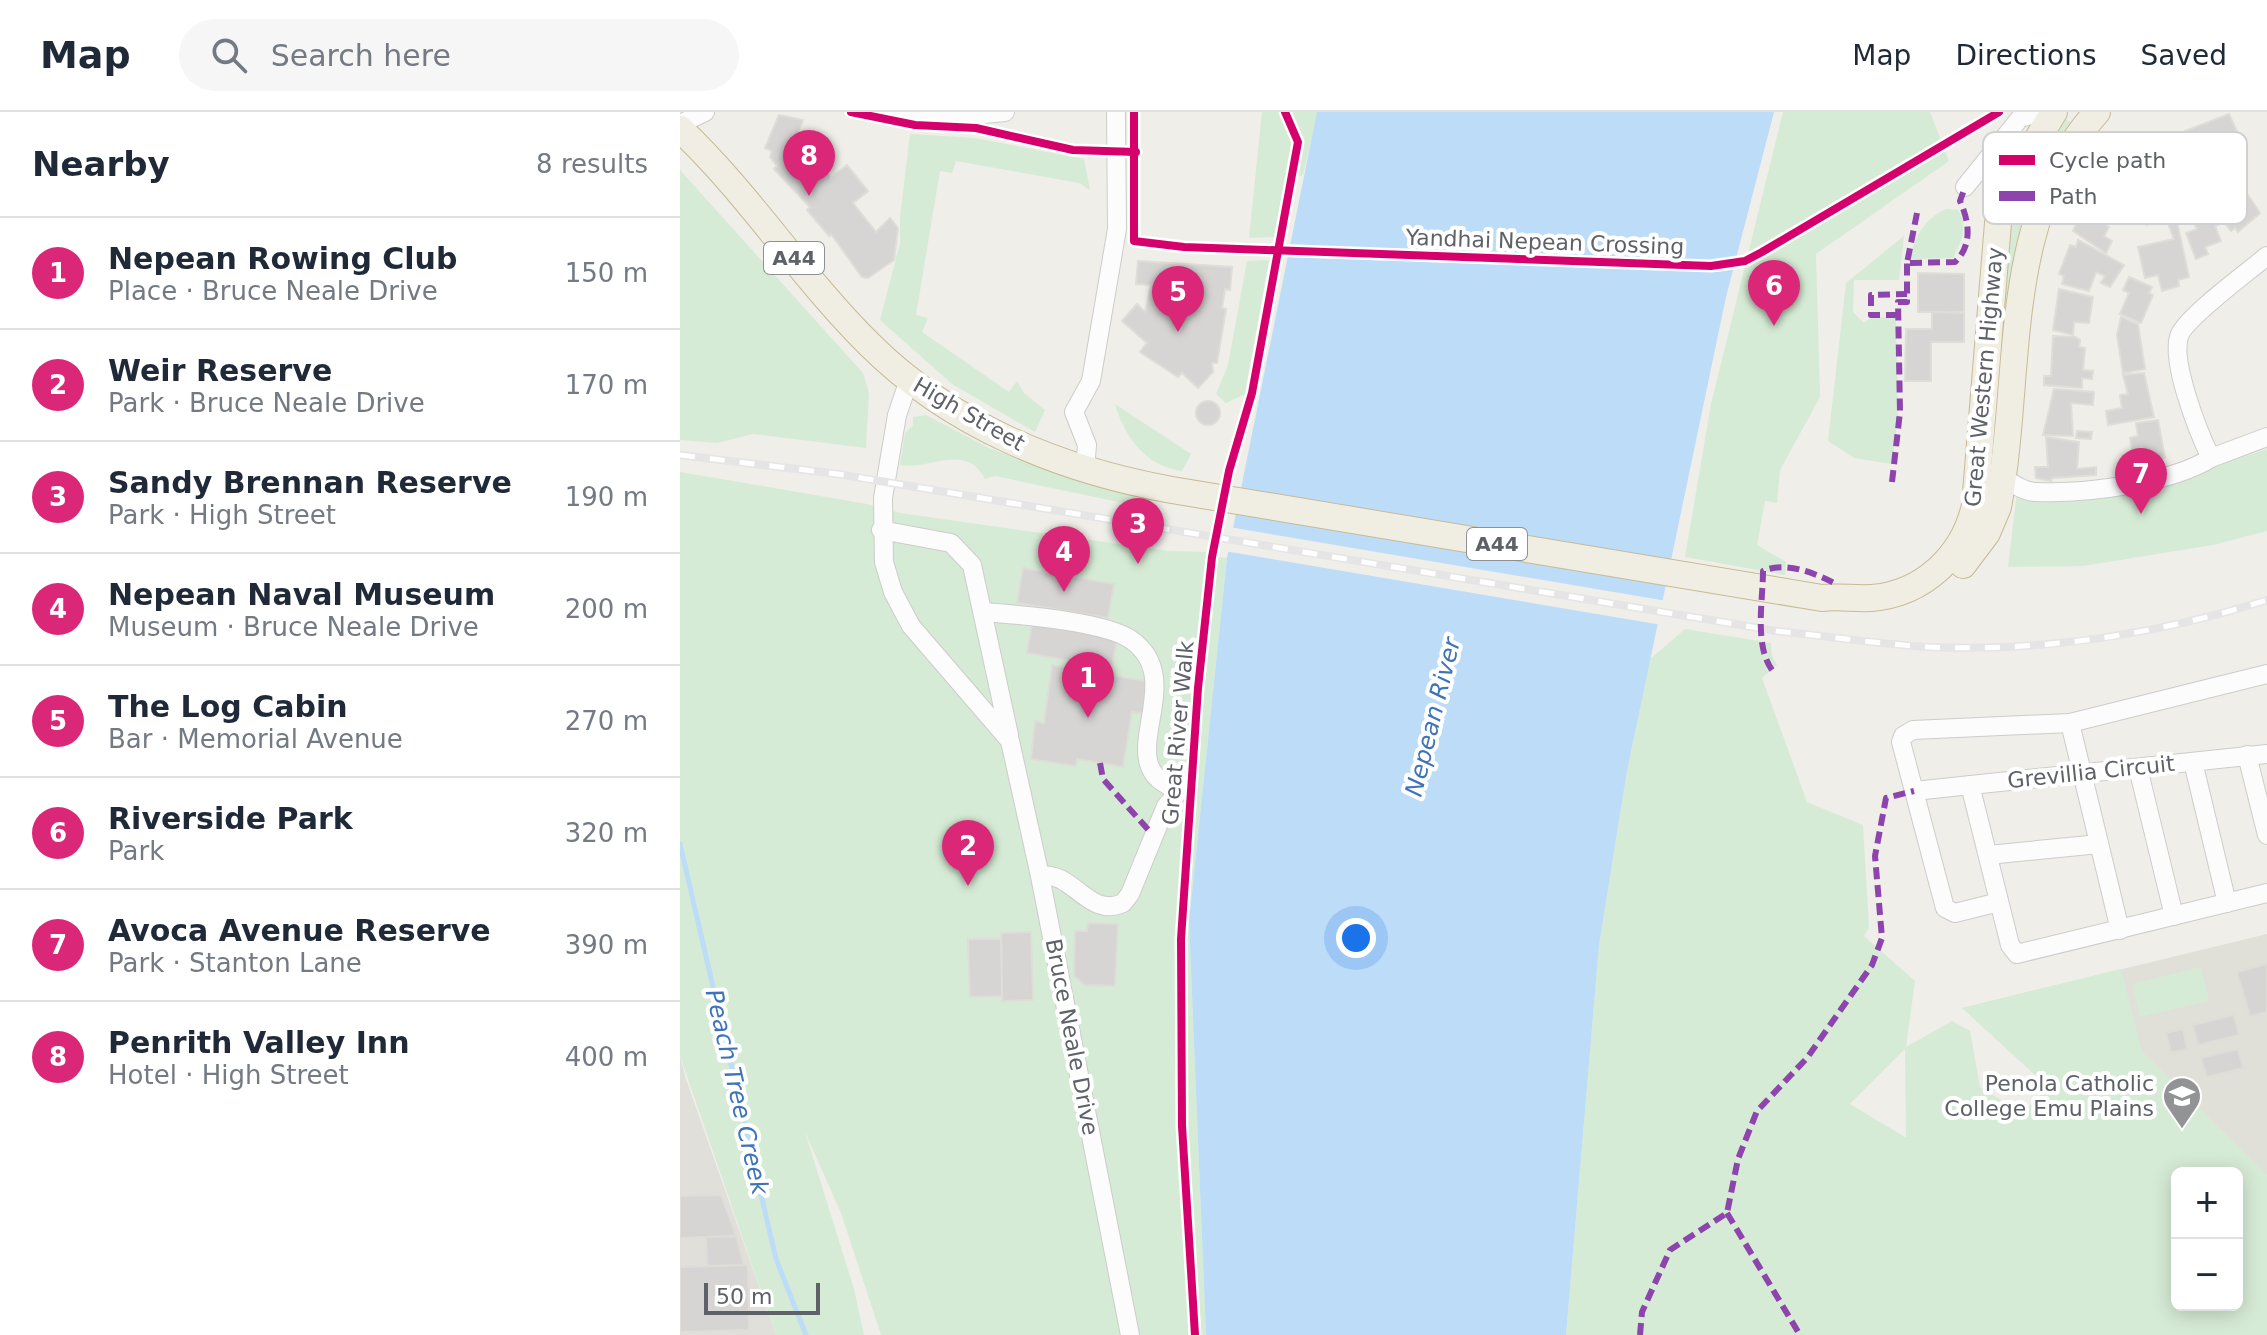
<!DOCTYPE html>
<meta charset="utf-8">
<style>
body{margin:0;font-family:"DejaVu Sans",sans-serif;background:#f6f6f7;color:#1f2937}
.controls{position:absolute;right:24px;bottom:24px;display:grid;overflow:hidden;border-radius:12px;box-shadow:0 4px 20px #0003}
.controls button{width:72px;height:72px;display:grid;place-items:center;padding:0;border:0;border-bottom:2px solid #e0e1e3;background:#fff;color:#1f2937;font:40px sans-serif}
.scale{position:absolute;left:24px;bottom:20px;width:116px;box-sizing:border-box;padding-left:8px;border:4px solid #5e6268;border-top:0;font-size:22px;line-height:28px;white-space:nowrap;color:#5e6268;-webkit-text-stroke:6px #fff;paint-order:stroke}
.you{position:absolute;left:676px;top:826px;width:28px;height:28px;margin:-20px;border:6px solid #fff;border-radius:50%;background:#1a73e8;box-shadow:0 0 0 12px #1a73e833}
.badge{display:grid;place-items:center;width:52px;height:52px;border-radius:50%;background:#db2777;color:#fff;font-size:26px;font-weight:700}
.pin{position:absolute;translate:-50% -66px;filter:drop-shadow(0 2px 4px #0008)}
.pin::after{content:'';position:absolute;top:42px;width:28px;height:24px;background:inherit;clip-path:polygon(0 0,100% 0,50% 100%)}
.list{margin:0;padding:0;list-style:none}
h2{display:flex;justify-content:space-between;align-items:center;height:104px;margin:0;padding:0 32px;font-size:34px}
h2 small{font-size:26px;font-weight:400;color:#747a83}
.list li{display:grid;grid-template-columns:52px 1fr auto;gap:24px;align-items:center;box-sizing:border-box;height:112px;padding:0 32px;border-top:2px solid #e0e1e3}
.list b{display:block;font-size:30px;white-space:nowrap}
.list p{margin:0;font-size:26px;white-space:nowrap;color:#747a83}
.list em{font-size:26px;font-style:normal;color:#747a83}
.icon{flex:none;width:44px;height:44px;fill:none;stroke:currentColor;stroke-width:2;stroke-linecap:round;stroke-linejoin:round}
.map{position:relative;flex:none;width:1587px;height:1223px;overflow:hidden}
header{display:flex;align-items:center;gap:48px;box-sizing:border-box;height:112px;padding:0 40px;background:#fff;border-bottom:2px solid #e0e1e3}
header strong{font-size:38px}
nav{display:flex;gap:44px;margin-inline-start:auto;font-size:28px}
.search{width:560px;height:72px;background:#f6f6f7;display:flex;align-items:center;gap:20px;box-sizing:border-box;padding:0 28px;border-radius:44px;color:#747a83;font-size:30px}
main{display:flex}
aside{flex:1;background:#fff}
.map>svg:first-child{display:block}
.industrial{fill:#e0dfda}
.education{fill:#e0dfd8}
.green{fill:#d6ebd5;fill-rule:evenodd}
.water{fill:#bddcf8}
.pier{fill:#efeee9}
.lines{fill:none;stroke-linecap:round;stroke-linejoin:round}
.stream{stroke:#bddcf8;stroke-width:5}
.building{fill:#d6d5d3;stroke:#deddd8;stroke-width:2}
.minor-casing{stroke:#cccccb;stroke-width:20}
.highway-casing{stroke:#c7ba95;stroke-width:28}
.minor{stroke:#fdfcfc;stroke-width:18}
.highway{stroke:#f0ede2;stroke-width:26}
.rail-casing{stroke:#e4e5e4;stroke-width:8}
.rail{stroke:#fff;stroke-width:5;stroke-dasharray:15;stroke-linecap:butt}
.quiet{stroke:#8e44ad;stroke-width:6;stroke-dasharray:12 6;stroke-linecap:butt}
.cycleway-casing{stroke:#fff;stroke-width:13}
.cycleway{stroke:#d6006c;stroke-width:8}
.labels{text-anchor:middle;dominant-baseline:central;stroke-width:8;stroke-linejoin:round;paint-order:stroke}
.shield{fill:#fff;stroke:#8e9195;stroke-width:2}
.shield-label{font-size:20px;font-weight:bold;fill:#5e6268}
.street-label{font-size:22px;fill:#5e6268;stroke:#fff}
.poi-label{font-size:22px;fill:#5e6268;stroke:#fff;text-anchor:end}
.water-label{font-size:24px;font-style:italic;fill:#3d73b8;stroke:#fff}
.key{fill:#fff;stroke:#cfd0d2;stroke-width:2}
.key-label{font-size:22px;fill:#5e6268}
</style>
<header>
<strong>Map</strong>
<div class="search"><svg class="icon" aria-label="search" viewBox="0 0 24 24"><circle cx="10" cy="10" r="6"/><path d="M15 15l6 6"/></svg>Search here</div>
<nav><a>Map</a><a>Directions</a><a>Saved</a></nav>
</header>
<main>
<aside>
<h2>Nearby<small>8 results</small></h2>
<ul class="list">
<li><span class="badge">1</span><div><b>Nepean Rowing Club</b><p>Place · Bruce Neale Drive</p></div><em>150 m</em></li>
<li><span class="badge">2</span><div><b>Weir Reserve</b><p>Park · Bruce Neale Drive</p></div><em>170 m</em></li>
<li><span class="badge">3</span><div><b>Sandy Brennan Reserve</b><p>Park · High Street</p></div><em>190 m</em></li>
<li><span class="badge">4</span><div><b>Nepean Naval Museum</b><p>Museum · Bruce Neale Drive</p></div><em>200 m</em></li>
<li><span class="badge">5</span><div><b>The Log Cabin</b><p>Bar · Memorial Avenue</p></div><em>270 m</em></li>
<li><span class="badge">6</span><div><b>Riverside Park</b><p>Park</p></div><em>320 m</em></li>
<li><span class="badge">7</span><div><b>Avoca Avenue Reserve</b><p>Park · Stanton Lane</p></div><em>390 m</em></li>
<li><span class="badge">8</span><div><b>Penrith Valley Inn</b><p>Hotel · High Street</p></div><em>400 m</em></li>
</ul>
</aside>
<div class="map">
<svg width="1587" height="1223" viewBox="0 0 1587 1223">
<rect width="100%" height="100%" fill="#efeee9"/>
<polygon class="industrial" points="0,944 6,967 96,1223 0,1223"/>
<polygon class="education" points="1587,822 1587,1157 1557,1061 1497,1061 1282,896"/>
<g class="green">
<path d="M582,0h18c24,35 4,85 -5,125l-26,1z"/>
<polygon points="612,0 638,0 623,63 617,65 622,31"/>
<polygon points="1103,0 1250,0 1269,49 1136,142 1140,285 1100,358 1097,391 1085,389 1077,433 1106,450 1105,463 1005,445 1031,292"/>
<polygon points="1380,3 1394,13 1358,72 1335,141 1319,344 1304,389 1327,110"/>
<polygon points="230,22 295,26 404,47 410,78 399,71 276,49 272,61 260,59 236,203 248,206 242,220 329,280 337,269 344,281 365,298 355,320 272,272 200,208 220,131 220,105"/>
<polygon points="0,58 183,261 189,281 186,336 73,322 37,331 0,328"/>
<path d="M1266,97l12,1c11,17 3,32 -5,48l-42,1c2,-22 15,-41 35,-50z"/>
<polygon points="1224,124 1219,168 1174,168 1173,200 1184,211 1192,205 1216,206 1218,303 1212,352 1174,346 1148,329 1166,171"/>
<polygon points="589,148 565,282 546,291 536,282 548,253 567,149"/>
<path d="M435,292l76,50 -9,17c-36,-4 -58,-35 -67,-67z"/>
<path d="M246,303l63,33 51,19 97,25 -1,7 -8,5 -133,-28 -10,3c-19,-37 -54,-9 -85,-14l5,-32 8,-8v-8z"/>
<polygon points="1587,337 1587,419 1533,433 1403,454 1328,455 1337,380 1535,354"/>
<polygon points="0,360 187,392 220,401 489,439 529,440 529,444 547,446 509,809 526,1223 201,1223 161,1101 125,1020 174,1177 184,1223 96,1223 0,944"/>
<path d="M1005,517l86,14 1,13 5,9 -15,13 45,124 56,23 6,103 -5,8 51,45 -9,66 46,-26 18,10 10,56 42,26 26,-26 -86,-79 159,-39 21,82 125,124v160h-701l33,-391 28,-173 23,-112zM1225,937l1,88h-1l-55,-33zM1497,1061h60v132h-60z"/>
<polygon points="1521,855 1529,889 1460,905 1452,872"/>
</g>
<polygon class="water" points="637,0 1094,0 1046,185 947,659 919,833 886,1223 526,1223 509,809 547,446"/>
<g class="pier">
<polygon points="606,133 1032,148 1060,145 1057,157 1039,160 604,145"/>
<polygon points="549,415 987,489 982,513 544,439"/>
</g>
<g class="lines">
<polyline class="stream" points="0,732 96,1147 126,1223"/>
</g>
<g class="building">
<polygon points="1549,2 1558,22 1483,56 1476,42 1486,37 1482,28"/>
<polygon points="99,3 123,8 115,28 121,31 116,44 126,56 137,47 151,66 167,53 188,79 173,91 196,120 210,106 218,116 214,148 188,166 182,165 151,122 149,124 127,98 130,95 94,57 97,54 90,45 92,39 85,36"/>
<polygon points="1503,80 1510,96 1467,113 1461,97"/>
<polygon points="1566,80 1580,101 1558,120 1555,116 1551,119 1544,110 1547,106 1542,100"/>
<polygon points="1416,84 1435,101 1422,111 1429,115 1424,124 1432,129 1426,141 1393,119 1406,90 1412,93"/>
<polygon points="1536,94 1543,111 1535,114 1541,129 1525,135 1528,142 1516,147 1506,121 1517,117 1511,104"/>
<polygon points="1496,105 1509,165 1498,168 1499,174 1482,179 1478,163 1465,166 1458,135 1494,127 1487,109"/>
<polygon points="1398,128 1444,153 1430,175 1421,171 1425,164 1416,160 1409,179 1382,172 1384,164 1379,162 1390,133 1396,135"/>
<polygon points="458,149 552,155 550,178 545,177 542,196 546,197 537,251 532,251 533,260 518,276 502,261 498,265 460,240 467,231 442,209 457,192 465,200 471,173 456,172"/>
<polygon points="1238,161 1284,162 1284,200 1238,200"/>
<polygon points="1449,165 1472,175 1469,181 1473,183 1461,211 1440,202 1449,181 1443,178"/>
<polygon points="1379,177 1413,185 1409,211 1394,210 1393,223 1373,218"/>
<polygon points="1252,200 1284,201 1284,230 1251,230 1251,269 1225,269 1226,217 1252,217"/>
<polygon points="1441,205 1458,212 1465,257 1443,261 1437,223"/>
<polygon points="1373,224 1395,225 1400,228 1399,235 1405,236 1403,258 1413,259 1412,267 1402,266 1402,276 1364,273 1364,264 1371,264"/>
<polygon points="1464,261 1474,305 1428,313 1426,299 1442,296 1440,283 1448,282 1443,263"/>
<polygon points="1374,277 1414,280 1413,293 1391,291 1393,324 1363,323"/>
<circle cx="528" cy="301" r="12"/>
<polygon points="1478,308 1485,346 1464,349 1462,335 1452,337 1450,326 1458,324 1456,311"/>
<polygon points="1397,319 1412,320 1411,327 1396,326"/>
<polygon points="1366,325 1399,330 1397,357 1416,355 1416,363 1372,366 1371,369 1356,366 1355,355 1368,355"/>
<polygon points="343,456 434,472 428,506 337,491"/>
<polygon points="352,511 437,526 432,556 347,541"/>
<polygon points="372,553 476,571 470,603 452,600 443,655 397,647 396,654 351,647 355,609 364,611"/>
<polygon points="408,811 438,812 435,874 405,873 394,864 395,819 407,819"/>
<polygon points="351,820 353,888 322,889 321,821"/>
<polygon points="288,827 321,827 322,884 290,885"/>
<polygon points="1587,852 1587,900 1570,904 1557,860"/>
<polygon points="1554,903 1559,923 1518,933 1513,913"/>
<polygon points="1503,917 1507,937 1491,941 1486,921"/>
<polygon points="1558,937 1563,956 1527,965 1521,946"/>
<polygon points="41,1083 56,1124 0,1126 0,1084"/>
<polygon points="56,1124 64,1153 27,1154 26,1125"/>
<polygon points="68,1153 69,1218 0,1220 0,1155"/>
</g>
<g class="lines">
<defs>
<g id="minor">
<polyline points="213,0 263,6 325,0"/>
<polyline points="0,12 25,0"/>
<polyline points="1285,75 1340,6 1355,2 1368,8"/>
<path d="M1587,144c-19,16 -78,59 -87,78 -11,25 19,100 31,124l56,-21"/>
<polyline points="229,268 217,303 203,386 204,450 213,480 231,514 330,629 360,764 450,1223"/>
<polyline points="405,358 407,333 394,300 411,269 437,117 436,0"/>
<path d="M1323,366c11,6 21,14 34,14 48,2 135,-9 174,-34"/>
<polyline points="201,418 271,431 292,453 329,623"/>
<path d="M305,500c34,3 118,9 145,27 64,43 -27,129 50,151"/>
<polyline points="1390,611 1440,818"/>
<polyline points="1567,643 1587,723"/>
<polyline points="1513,650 1547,791"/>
<polyline points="1458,656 1494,804"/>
<polyline points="1290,673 1330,833 1337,842 1587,781"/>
<polyline points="1234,679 1587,642"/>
<polyline points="1308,743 1419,732"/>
<path d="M360,764c33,-6 48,43 83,27l7,-9 36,-88 14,-16 8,1"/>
<polyline points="1319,790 1275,801 1265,796 1221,630 1223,624 1233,618 1390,611 1587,562"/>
</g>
<g id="highway">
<path d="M0,17c70,66 121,148 189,215 81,81 191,126 303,146l650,108c16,-2 33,1 49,0 53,-4 93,-43 104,-93l23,-282 19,-51 37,-60"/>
<path d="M1283,453l24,-32 11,-26c25,-133 1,-286 99,-395"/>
</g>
</defs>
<use href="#minor" class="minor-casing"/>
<use href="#highway" class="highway-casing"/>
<use href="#minor" class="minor"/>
<use href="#highway" class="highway"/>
<defs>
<path id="rail" d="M0,343l158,19 938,157c51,5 102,13 153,16 113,5 230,-13 338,-47"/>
</defs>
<use href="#rail" class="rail-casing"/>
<use href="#rail" class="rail"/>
<g class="quiet">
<path d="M1237,101l-10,50 48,-1c18,-17 14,-41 5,-61l5,-14"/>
<polyline points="1218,203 1191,203 1191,183 1227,182"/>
<polyline points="1212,370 1220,300 1218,190 1227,190 1227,151"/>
<path d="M1092,558c-18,-25 -9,-70 -9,-99 23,-10 51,2 71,12"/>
<polyline points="420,651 423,667 472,722"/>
<polyline points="1047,1101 1120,1223"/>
<polyline points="960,1223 962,1200 990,1138 1047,1101 1058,1047 1077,999 1127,946 1192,853 1202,826 1195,744 1206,686 1234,679"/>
</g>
<defs>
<g id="cycleway">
<polyline points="171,0 235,13 296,16 393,38 456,40"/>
<polyline points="454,0 454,129 504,135 1031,154 1065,149 1082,140 1319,0"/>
<polyline points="515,1223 502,1014 501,827 518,576 532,445 549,359 572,281 618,30 605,0"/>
</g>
</defs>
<use href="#cycleway" class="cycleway-casing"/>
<use href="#cycleway" class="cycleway"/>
</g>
<defs>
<symbol id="school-pin" viewBox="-11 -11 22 30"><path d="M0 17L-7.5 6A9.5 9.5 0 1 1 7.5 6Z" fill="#919395" stroke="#fff"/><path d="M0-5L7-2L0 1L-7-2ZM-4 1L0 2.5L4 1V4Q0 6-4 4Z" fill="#fff"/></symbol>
</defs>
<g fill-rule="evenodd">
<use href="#school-pin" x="1480" y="962" width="44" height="60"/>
</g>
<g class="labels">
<g class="shield">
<rect x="84" y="130" width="60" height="32" rx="6"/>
<rect x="787" y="416" width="60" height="32" rx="6"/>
</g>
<g class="shield-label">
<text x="114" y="146">A44</text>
<text x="817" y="432">A44</text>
</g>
<g class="street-label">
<text transform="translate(865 130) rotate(2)">Yandhai Nepean Crossing</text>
<text transform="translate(1304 265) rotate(-85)">Great Western Highway</text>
<text transform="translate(289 302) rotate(30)">High Street</text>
<text transform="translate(498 621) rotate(-85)">Great River Walk</text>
<text transform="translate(1411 660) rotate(-6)">Grevillia Circuit</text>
<text transform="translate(392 925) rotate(79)">Bruce Neale Drive</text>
</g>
<g class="poi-label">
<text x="1474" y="971">Penola Catholic<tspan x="1474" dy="25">College Emu Plains</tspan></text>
</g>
<g class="water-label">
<text transform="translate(753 605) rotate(-76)">Nepean River</text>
<text transform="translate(57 980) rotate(77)">Peach Tree Creek</text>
</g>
</g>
<rect x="1303" y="20" width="264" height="92" rx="12" class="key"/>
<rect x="1319" y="43" width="36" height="10" fill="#d6006c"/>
<rect x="1319" y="79" width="36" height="10" fill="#8e44ad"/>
<g class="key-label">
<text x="1369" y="56">Cycle path</text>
<text x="1369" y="92">Path</text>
</g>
</svg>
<div class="controls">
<button>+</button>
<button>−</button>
</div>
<div class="scale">50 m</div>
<div class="you"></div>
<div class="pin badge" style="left:408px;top:606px">1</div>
<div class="pin badge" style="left:288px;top:774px">2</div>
<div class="pin badge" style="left:458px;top:452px">3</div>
<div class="pin badge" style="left:384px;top:480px">4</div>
<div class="pin badge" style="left:498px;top:220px">5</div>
<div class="pin badge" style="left:1094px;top:214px">6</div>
<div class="pin badge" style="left:1461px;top:402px">7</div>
<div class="pin badge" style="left:129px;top:84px">8</div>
</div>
</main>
